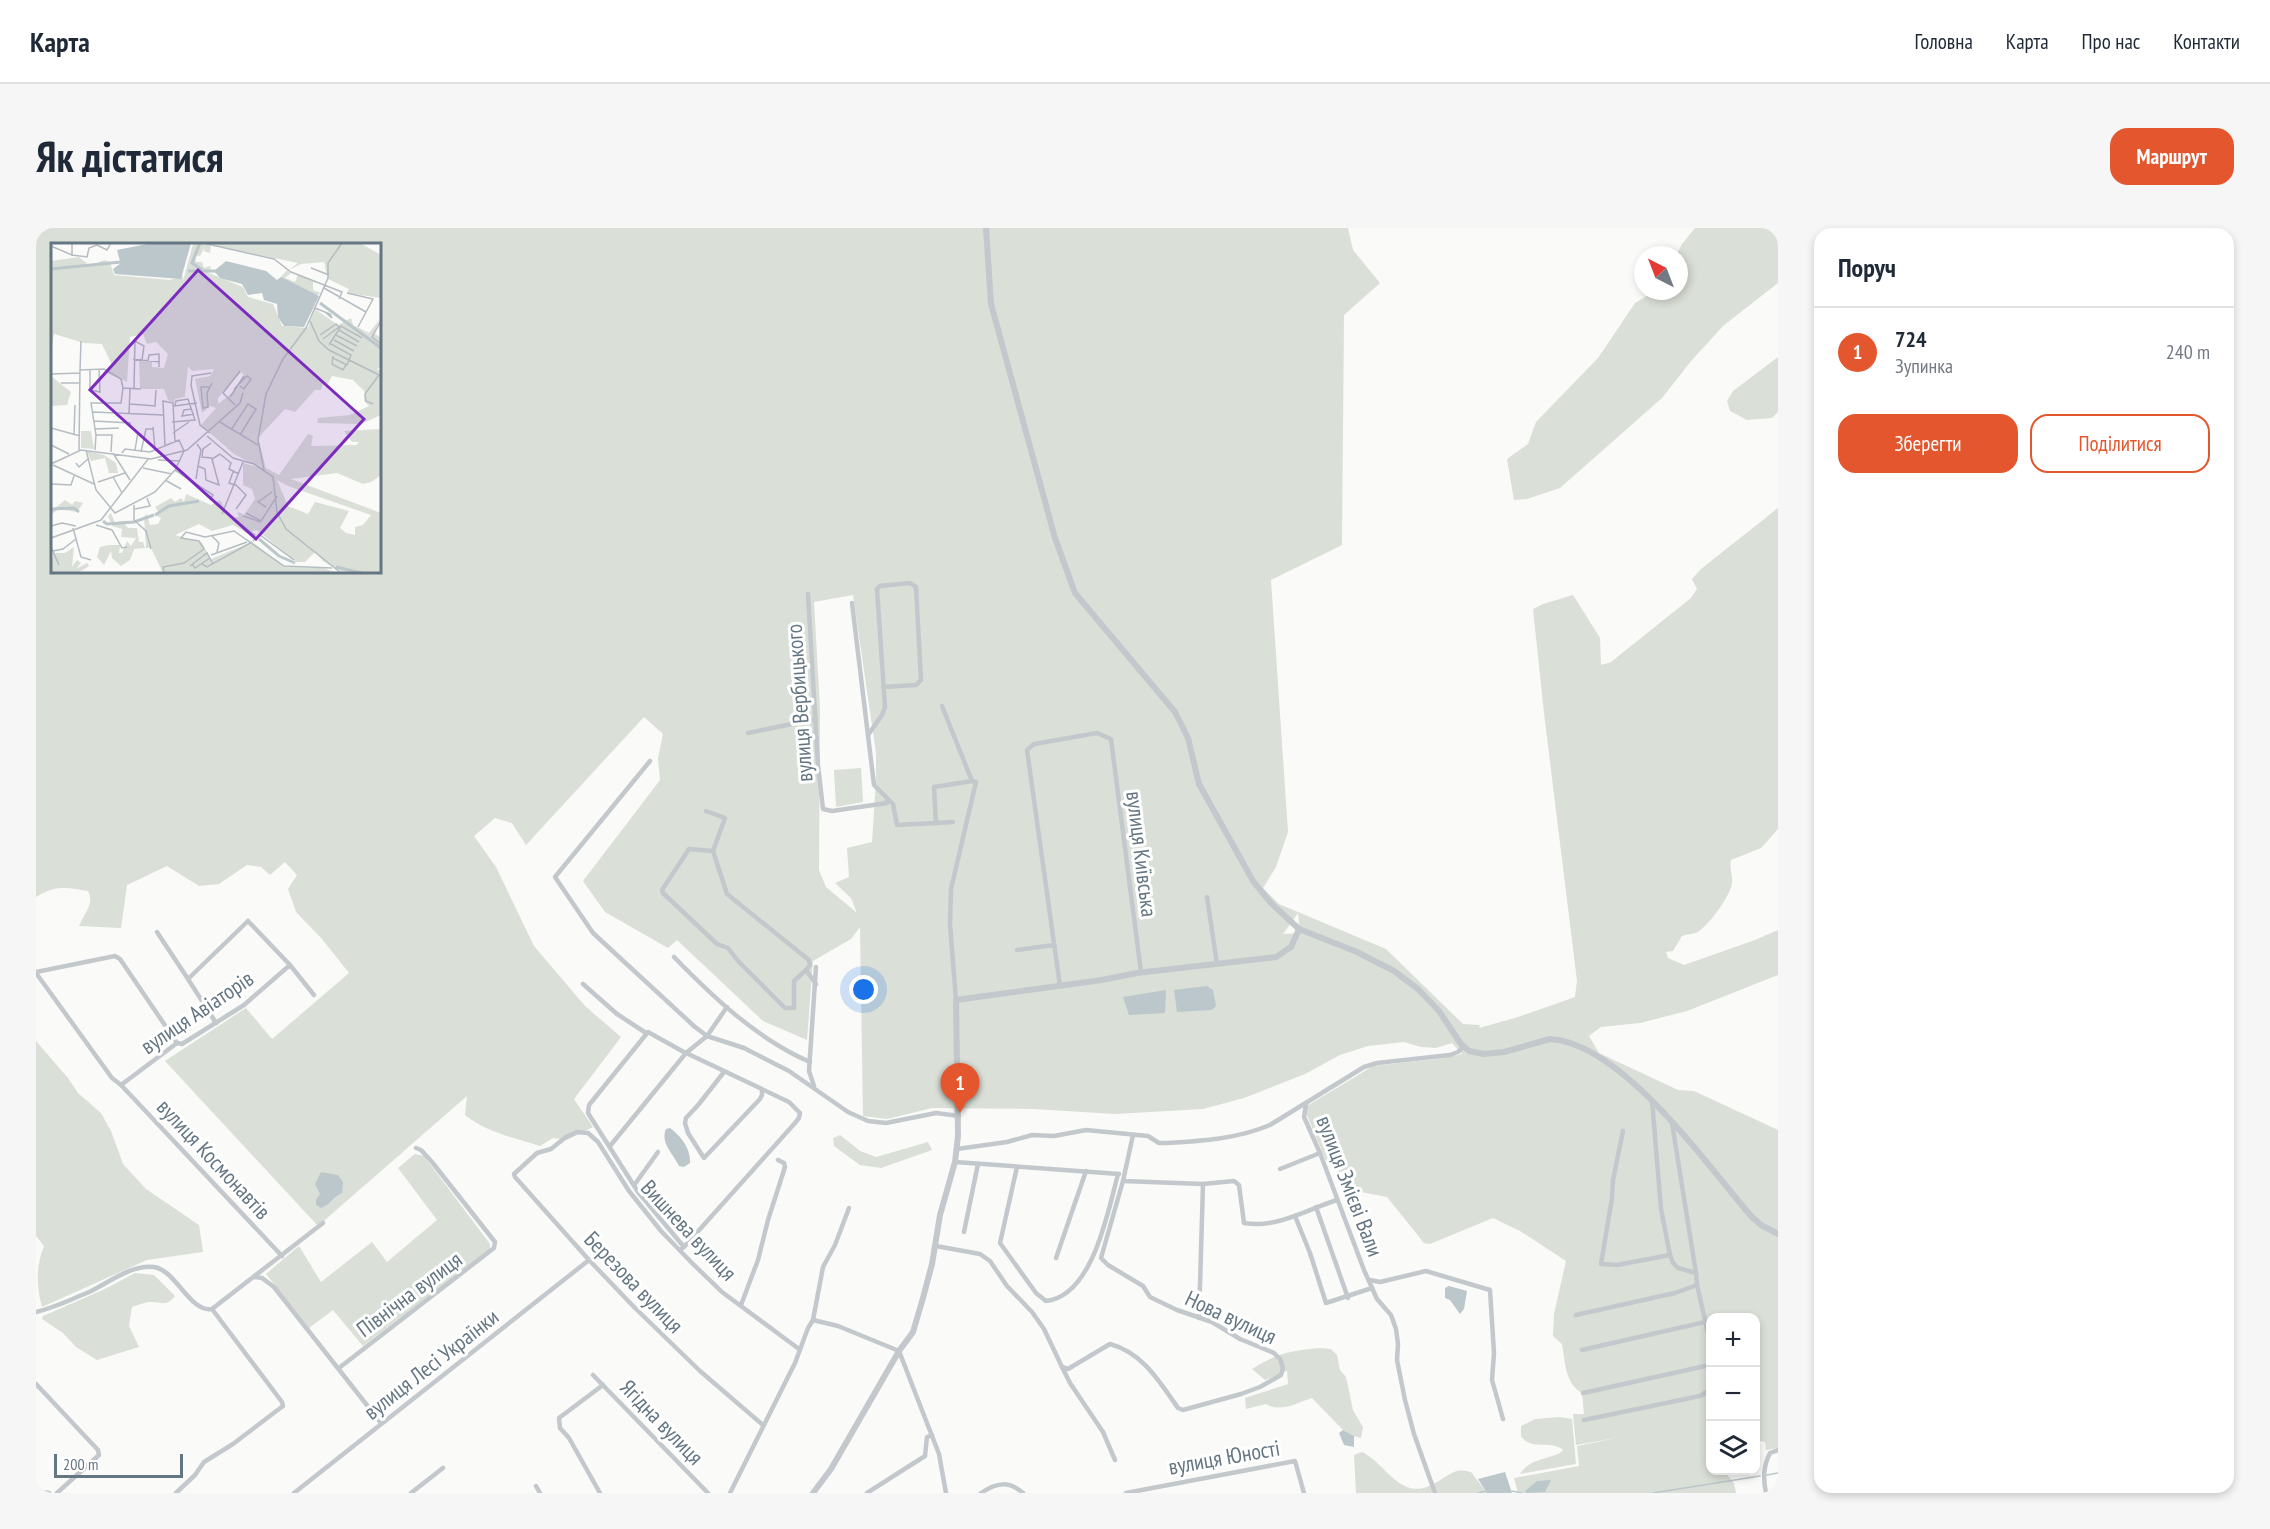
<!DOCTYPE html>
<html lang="uk">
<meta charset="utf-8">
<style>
body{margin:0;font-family:"PT Sans Narrow",sans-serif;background:#f6f6f7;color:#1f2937}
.controls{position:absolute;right:18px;bottom:18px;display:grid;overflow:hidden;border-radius:12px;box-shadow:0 3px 9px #0003}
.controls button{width:54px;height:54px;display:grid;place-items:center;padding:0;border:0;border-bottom:2px solid #e0e1e3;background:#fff;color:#1f2937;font:30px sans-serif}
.compass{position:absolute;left:1598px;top:18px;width:54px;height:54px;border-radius:50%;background:#fff;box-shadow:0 3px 9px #0003;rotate:318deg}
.scale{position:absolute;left:18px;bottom:15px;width:129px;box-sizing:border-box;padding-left:6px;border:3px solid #657683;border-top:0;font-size:16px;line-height:21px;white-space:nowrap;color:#657683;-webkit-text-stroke:4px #fff;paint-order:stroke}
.you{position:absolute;left:828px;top:762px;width:21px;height:21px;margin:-15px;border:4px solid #fff;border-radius:50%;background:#1a73e8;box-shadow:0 0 0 9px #1a73e833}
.badge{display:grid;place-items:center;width:39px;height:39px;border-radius:50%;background:#e4572e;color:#fff;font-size:20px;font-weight:700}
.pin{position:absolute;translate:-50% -50px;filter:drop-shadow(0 2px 3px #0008)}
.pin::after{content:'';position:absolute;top:32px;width:21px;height:18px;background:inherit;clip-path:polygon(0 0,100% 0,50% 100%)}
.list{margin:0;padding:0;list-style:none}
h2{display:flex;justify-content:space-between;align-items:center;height:78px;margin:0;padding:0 24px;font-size:26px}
h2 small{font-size:20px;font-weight:400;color:#747a83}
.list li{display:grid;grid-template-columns:39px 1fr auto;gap:18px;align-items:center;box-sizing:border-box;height:90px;padding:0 24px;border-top:2px solid #e0e1e3}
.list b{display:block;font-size:22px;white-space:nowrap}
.list p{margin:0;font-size:20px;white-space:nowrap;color:#747a83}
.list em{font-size:20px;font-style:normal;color:#747a83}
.actions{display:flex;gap:12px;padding:18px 24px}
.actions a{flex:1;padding:14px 0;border:2px solid #e4572e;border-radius:18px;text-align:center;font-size:21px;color:#e4572e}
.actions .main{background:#e4572e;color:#fff}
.icon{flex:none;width:33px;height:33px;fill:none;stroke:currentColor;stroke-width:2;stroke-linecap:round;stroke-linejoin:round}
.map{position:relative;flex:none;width:1742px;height:1265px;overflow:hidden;border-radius:18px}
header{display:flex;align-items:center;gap:36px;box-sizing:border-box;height:84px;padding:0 30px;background:#fff;border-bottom:2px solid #e0e1e3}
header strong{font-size:28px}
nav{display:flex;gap:33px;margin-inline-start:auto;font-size:21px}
.intro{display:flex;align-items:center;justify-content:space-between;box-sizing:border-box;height:144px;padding:0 36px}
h1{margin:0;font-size:42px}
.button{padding:15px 27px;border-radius:18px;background:#e4572e;color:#fff;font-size:21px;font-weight:700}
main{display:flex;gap:36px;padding:0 36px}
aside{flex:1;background:#fff;border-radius:18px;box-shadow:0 3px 9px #0003}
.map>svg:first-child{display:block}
.green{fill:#dadfd7;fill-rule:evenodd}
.water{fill:#bbc7cb}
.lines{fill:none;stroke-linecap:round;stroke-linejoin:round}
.stream{stroke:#bbc7cb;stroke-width:1.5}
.minor{stroke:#c3c8cc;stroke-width:4.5}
.tertiary{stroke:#c3c8cc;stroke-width:6}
.labels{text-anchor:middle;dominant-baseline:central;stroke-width:6;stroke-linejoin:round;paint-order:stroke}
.street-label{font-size:22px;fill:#657683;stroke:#fff}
.inset-river{fill:none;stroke:#bbc7cb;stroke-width:3}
.inset-road{fill:none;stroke:#b5bdc2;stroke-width:1.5}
.view{fill:#7b2cbf;fill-opacity:0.15;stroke:#7b2cbf;stroke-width:3}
.inset-edge{fill:none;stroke:#657683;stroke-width:3}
</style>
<header>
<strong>Карта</strong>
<nav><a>Головна</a><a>Карта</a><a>Про нас</a><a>Контакти</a></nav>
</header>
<div class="intro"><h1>Як дістатися</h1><a class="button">Маршрут</a></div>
<main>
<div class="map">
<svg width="1742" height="1265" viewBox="0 0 1742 1265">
<rect width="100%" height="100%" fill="#fafaf8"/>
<g class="green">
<path d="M0,0h1312l5,22 27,33 -36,32 -2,230 -71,35 17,252 -12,35 -13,21 16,16 107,45 77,75 17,1 -1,3 39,-11 57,-20 2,-16 -33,-268 -11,-104 10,-5 30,-9 27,43 1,27 10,-3 80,-64 6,-9 -5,-10 9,-10 77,-61v321l-17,19 -30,12c-2,10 2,15 1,23 -1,12 -25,45 -36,50 -4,1 -9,1 -14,3l-9,15 -7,1 2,6 16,7 71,-25 23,-10v45l-91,36 -47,12 -39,4 -12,9 10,17 79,37 16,1 84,39v318l-12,2 -1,-8 -9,-2v-122h-46v152l14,1 10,12 2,10h-218l-4,-15 65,-12 -2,-20 44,-9 -45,8 -3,-31h11l-2,-21c-17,-9 -17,-32 -20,-49l-9,-8 1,-22 12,-53 -46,-30 -27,-13 -63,26 -6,-1 -37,-46 -26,-5 -34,-29 -21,-50 1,-7 66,-40 72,-8 17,-4 -10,-11 -16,5 -15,-1 -17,-5 -36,4 -28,9 -35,19 -61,24 -41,11 -88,5 -81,-5 -102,-1 -45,11 -24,-3 -3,-189 -9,12 -38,22 -6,79 -44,-19 -86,-81 -9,8 -63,-36 -22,-31 77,-101 -2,-22 5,-24 -19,-17 -118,128 -14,-22 -17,-5 -21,18 22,31 38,79 51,60 36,31 -47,62 19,28 -26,13 -14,-2 -13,8c-25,-8 -54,-14 -75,-31l2,-19 -149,130 -153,-165 81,-53 26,31 77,-66 -27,-34 -26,-27 -8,-23 9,-14 -12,-13 -15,13 -9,-8 -14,-2 -28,19 -20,2 -32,-20 -40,19 -6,43 -42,-2c5,-13 16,-22 9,-35 -21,-4 -34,-6 -52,6zM16,16h328v328h-328zM817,367l23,158v26l-4,63 -25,6 2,29 -14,6 16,15 6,15 -31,-26 -7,-17 1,-162 -6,-106zM1262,685l2,20 -17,1z"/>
<polygon points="1659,0 1742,0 1742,55 1687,98 1656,132 1626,170 1524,260 1491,271 1478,272 1471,231 1492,216 1500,194 1562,130 1599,75 1619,63 1643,63 1643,27 1641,26 1646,16"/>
<polygon points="1742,129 1742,184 1736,190 1711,192 1694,183 1691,173 1697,163"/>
<polygon points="825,540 827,574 800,579 798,542"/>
<path d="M0,813l32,37 10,15 23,20 10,18 12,33 23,25 53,36 4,27 -56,8 -105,47c-6,-22 -6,-41 2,-61l-8,-10z"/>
<polygon points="804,907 824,923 840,929 892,914 896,922 845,940 824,937 798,918 797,910"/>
<polygon points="379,926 388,928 454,1016 454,1021 327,1118 297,1082 273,1100 230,1046 263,1018 285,1054 336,1014 351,1034 401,992 362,940"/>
<path d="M99,1045l19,2 21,21c-9,12 -15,5 -27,6 -5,1 -11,3 -16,5l-3,19 10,21 -42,13 -21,-13 -13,-14 -21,-14 1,-3 62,-27z"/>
<path d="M1283,1120l12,1 6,6 3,15 6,7 7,33 10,17 -2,11 -7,-2 -11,-6 -31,-32c-16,5 -31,15 -46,6l-20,5 -1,-11 43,-14 -1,-13 -22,9 -13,-11c26,-16 37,-18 67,-21z"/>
<path d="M1523,1189l13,2 4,45 -56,10c11,-18 37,-15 43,-24 -13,-11 -31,2 -42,-14v-10l14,-7z"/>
<path d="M1326,1224c19,9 28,30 48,36 19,5 35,-14 47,-17 4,-1 10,0 14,1l16,21h-131l-2,-38z"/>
</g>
<g class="water">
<polygon points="1171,758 1177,762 1180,778 1176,782 1141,784 1138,762"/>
<polygon points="1130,762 1129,785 1093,787 1087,769"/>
<path d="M634,900c11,8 21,21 20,35l-6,4 -5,-1c-6,-13 -19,-23 -13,-37z"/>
<path d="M285,944l17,3 5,7 -1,11c-9,3 -11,12 -21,15l-5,-3v-5l4,-6 -5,-10z"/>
<polygon points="1413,1058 1431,1063 1428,1081 1424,1086 1414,1072 1409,1070 1409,1060"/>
<polygon points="1307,1202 1318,1208 1318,1219 1308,1217 1303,1205"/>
<polygon points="1469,1244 1476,1265 1451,1265 1442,1251"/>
<polygon points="1515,1252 1509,1264 1490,1265 1489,1263 1501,1253"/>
</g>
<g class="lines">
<g class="stream">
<polyline points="1731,1247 1742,1245"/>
<polyline points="1476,1263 1486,1265"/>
<polyline points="1442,1265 1450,1263"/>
<polyline points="1617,1265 1724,1248"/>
</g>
<g class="minor">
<polyline points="772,366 782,537 787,581 796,583 851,575 851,572"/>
<polyline points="816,375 838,557 857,576 861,597 917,594"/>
<polyline points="906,478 936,553 940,554 915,661 914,696 920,772"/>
<polyline points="712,505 780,491"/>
<polyline points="832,507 846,487 849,479 841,361 844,358 874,355 880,359 885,452 880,457 847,459"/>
<polyline points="614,533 519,649 557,705 659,799 671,808 708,820 753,843 812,884 832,893 850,895 900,885 923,888"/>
<polyline points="670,583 689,590 677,623 691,666 773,732 774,737 770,742 780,756"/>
<polyline points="900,595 898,559 936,553"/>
<polyline points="677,623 653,621 626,662 627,665 681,716 692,720 702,733 749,780 758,780 758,753 770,742"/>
<polyline points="1171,669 1181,736"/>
<polyline points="121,704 152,751"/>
<polyline points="981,722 1018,717"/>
<path d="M638,729c39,40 83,82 136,105"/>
<polyline points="0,744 79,728 84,731 141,815"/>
<polyline points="0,745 76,850 85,857 246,1028"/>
<polyline points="547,756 581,786 610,805"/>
<polyline points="1024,758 991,522 998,516 1061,505 1075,511 1105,744"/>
<polyline points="180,795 152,751 212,693 254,737 278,767"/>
<polyline points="688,844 663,876 650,890 649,895 652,905 668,930 724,871 726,867 726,862"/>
<polyline points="85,857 141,815 146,816 208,777 254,737"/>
<polyline points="778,858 773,843 780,739"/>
<polyline points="1616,872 1625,981 1634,1027 1637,1035 1642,1040 1660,1045"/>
<polyline points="1270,876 1268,889 1284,925 1328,1042 1341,1071 1355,1087 1360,1101 1362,1116 1361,1132 1369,1172 1378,1206 1399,1265"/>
<polyline points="1636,895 1660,1045 1661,1057 1674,1114"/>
<polyline points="1587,903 1577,952 1576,970 1565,1036 1581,1037 1634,1027"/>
<path d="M1097,907l-10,46 80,3 31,-3 5,4 5,38c32,6 64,-14 93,-23"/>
<polyline points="574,918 650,825 671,808 691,779"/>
<path d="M921,921l50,-7 25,-7 22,1 32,-6 62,6 11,7h8c35,-2 70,-4 103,-18l94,-58 13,-4 73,-8 8,-3 5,-5"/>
<polyline points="919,934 1083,946"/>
<path d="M981,939l-17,76 36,50 10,8c47,-5 62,-90 72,-127"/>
<polyline points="1244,941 1284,925"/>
<polyline points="599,956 622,924"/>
<polyline points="1280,979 1312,1070"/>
<polyline points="1259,988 1274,1025 1290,1075 1336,1060"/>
<polyline points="928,1004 942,936"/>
<polyline points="900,1018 944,1026 954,1033 971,1058 996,1084 1008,1101 1026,1139"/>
<polyline points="644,1022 648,1019 759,895 763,890 764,885 753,874 646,823 612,804 553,877 552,885 602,964 648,1019"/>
<polyline points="1020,1030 1050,943"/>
<polyline points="219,1049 226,1050 238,1059 345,1195"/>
<polyline points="1334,1052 1344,1054 1390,1043 1454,1062 1458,1125 1456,1152 1467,1191"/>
<polyline points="705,1077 722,1032 732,992 749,939 748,935 742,932"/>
<path d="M0,1084c18,-4 36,-13 53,-20 19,-9 43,-28 65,-25 22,3 36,46 58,42l111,-86"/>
<polyline points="1540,1087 1639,1065 1661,1057"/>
<polyline points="1163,1090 1167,956"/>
<polyline points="777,1092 787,1039 799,1017 813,980"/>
<polyline points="1546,1122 1669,1094"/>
<polyline points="303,1140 458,1020 459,1014 396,934 385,922 380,920"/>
<polyline points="557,1147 672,1265"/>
<polyline points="0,1156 62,1222 63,1227 21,1265"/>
<polyline points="1547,1165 1674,1137"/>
<polyline points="1548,1192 1664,1168 1674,1162"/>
<polyline points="727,1197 664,1143 598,1079 553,1032 479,949 478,946 501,925 515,921 530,909 541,904 552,905 562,914 593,963 625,1003 657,1036 686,1064 763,1121"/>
<path d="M1079,1232l-12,-28 -33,-49 -8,-16 6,2 42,-25c33,9 49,37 68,64l5,2 58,-16 19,-7 21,-12 2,-7 -3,-9 -6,-6 -34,-14 -28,-17 -35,-12 -27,-13 -7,-11 -35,-21 -7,-7 22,-77"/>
<polyline points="500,1258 504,1265"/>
<polyline points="0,1263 13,1265"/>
<polyline points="140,1265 159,1247 168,1234 197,1216 247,1178 246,1174 176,1081"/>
<polyline points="258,1265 553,1032"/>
<polyline points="375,1265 407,1240"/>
<polyline points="564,1265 533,1210 524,1200 523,1190 567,1157"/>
<polyline points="694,1265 759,1135 772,1100 777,1092 802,1098 863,1123 903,1226 910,1265"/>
<polyline points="831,1265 889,1228 891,1209 896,1207"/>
<path d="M945,1265c16,-11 28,-12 42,0"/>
<polyline points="1090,1265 1259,1233 1268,1265"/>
<path d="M1730,1265c-3,-15 -3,-26 4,-40l8,-3"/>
</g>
<g class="tertiary">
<path d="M950,0l5,76 64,234 20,55 100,119 13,26 11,46 54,97 18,22 28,26 58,23 37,19 24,18 21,22 22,33 8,7 15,3 20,-2 46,-13c72,4 156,125 201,177l10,9 17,9"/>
<polyline points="777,1265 795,1241 863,1123 877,1104 887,1070 896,1036 904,987 919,934 922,908 920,772 1066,752 1101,745 1240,729 1255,719 1263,701"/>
</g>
</g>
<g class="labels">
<g class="street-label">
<text transform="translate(763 475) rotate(-94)">вулиця Вербицького</text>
<text transform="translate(1106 626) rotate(83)">вулиця Київська</text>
<text transform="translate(161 784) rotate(-34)">вулиця Авіаторів</text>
<text transform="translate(178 931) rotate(47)">вулиця Космонавтів</text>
<text transform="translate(1314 958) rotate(69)">вулиця Змієві Вали</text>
<text transform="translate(653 1002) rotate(47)">Вишнева вулиця</text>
<text transform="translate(598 1054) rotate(46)">Березова вулиця</text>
<text transform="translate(373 1066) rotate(-37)">Північна вулиця</text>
<text transform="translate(1195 1089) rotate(25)">Нова вулиця</text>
<text transform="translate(395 1136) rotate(-38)">вулиця Лесі Українки</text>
<text transform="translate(626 1194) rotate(46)">Ягідна вулиця</text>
<text transform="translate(1188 1229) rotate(-10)">вулиця Юності</text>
</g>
</g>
<g transform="translate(15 15)">
<rect width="330" height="330" fill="#fafaf8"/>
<path d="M309,0l21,12v43l-34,-5 2,-4 -21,-10 -4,-17 -23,2 -12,6 9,-7 -87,-18 -1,8 8,3 -14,-5 1,-4 -5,9 -5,-1 1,7h6l2,6 7,-2 -2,7 34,14 5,10 25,7 9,22 26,2 7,-19 23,16 13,-7 2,7 16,8 12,-15 -7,15 7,5v29l-4,2 4,2v44l-20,9 -44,-1 1,-5 32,-3 19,-9 -5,-5 1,-9 -12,-12 -21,-4 -4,8 -5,-1 -2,7h-6l-20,22 -10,-3 -27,29 8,30 13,7 29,-41 5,2 -2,10 45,-1 3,-3h-7l-8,-11 37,-2v46l-10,7 -8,2 -26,-11 -46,6 90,34v60h-37l-21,-12 -8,-9 -10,10h-9l-39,-32 -5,1v5l-19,-11 -21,6 -13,-7 -24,11 27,8 9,16 41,-17 33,25 38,1 14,5h-174l-12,-25h-5l-2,-31 3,-3 3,11 8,-1 3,-6 -6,-3 4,-3 -4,-5 16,-9 4,4 6,-4 3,4 2,-8 25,11 9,-5 10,18 9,-1 -2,-6 7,4 11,-16 -3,-10 -9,-4v-22l18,5 -27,-14 -33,-29 15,-17 -6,-2 -8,7 -7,-34 15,-3 4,-7 -22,2 -4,-5 -3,31 -10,2 -1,4 -6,-3 -4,-11h-24l-1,-29 13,2v5l12,1 4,-14 -12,-12 -9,2 -4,-10 -13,3 -3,45 -20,-9 5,-8 -10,-21 -18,-1 -30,-9 -3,19v-92l28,-4 11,9 14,-6 6,2 4,13 56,5 13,-4v5l10,-37zM190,129l3,3 -13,19 -13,10v-6zM226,237l11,6 83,29 -8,10 -8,2v8l-9,-2 -6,-5 9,-17 -34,-9 -7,12 -20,-8zM236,27l4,3 -6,5 10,4 3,-7 15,6v9l8,3 -6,3 -34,-18 -3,2zM0,133l20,16 -4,13 -16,1zM30,188h10l3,18 -13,-1zM36,208l17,4 12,8 2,10h-9l-4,-15 -14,3zM14,257l7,5 3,-4 8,2 -6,9 -19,-3 -7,6v-8l3,2zM60,270l4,10 7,-2 13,1 -11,1 4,5h9l2,14h4l2,6 -11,1 -4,11 -9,6 -9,-8 -1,-7 -7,14 -7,-8 3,-10 9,-2h11l-1,8h3l5,-12 4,5 5,-8 -15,-1 1,-8 -10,-3 -4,-10zM23,304l-2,20 5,-7 4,3 -5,6 11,-6 2,3 -11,7h-27l2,-20h12z" fill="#dadfd7" fill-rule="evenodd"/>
<path d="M101,0h39l-10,36 -66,-5 -2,-5 8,-6h-5l4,-2 -3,-11zM175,18l40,10 11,9 4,-3 38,19 -15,31 -20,-1 -6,-9 -1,-13 -13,-4 -2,-7 -14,2 -6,-11 -22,-6 -6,-7z" fill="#bbc7cb"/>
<path class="inset-river" d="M149,0l-8,20 10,7M0,26l70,-7M137,28h29M269,60l61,45M0,266l23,-1 5,4M104,272l14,-9 30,-5M182,276l22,17M52,278l4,3 27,-2 20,-7M208,296l20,17 16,7M285,324l26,6"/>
<path class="inset-road" d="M152,0l71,16 17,13 51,20 -3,7M0,3l21,9v-12M21,12l15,2 2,-9 8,-3 10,5 4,-7M260,25l18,7M273,45l42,24M296,50l26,6 -15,28M264,65l15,6 2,4 -7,-6M259,78l9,20 10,9 52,26M330,78l-9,16 9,7M288,87l20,12M269,92l16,-11 3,3 -16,12M285,92l21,11M283,97l20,11M30,98l-1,29 24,-1 17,10 2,9 18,1M280,101l20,11 -4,10 -14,-7M278,102l12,-19 21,12M282,113l-1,8 11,6 3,-5M82,116l27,3M97,118l1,-6 10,-1v13M39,126v21l10,2 -1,-23M0,131l29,-1M10,140h19M83,146l1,-48 9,5 -2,14M183,146l13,-13 4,3 -7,10 -4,-3M179,154l14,-21M79,161l25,2 1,-16M322,161l-7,-3 -1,-7 14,-19M184,162l-12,-12 17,-22M123,163l23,-3M157,164l-5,1 -2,-21h8M157,165l-1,-15 5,-10M141,166l-8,1 -2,6 12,-2M42,169l70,3M78,170l1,-24M43,178l37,2M121,179l23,-2 -7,-21 -12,2 -1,4M169,179l38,23M102,184l2,23M0,185l29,8M44,186l24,-1M180,187l17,-26 8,5 -16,26M122,190l16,-11M159,190l-10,-8 -9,-40 1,-9 19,-3M23,192l1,-30M45,192l-5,-32h30l2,-15M156,193l26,22 21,6 19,13 4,35 9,17 55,44M160,200l-8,6 -1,8 10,1M146,201l4,6 -3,16M0,202l18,9M114,203l-2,-45 10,2 2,39M35,207l10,40 19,23 40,-21 20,-22 9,-19 -5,-11 -29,12 -25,-3 -3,4M44,207l1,-15h16l-1,17M84,207l3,-18M28,208l1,-81M90,209l5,-23h7M62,210l17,27M169,211l11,9 -2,6 10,5M107,217l22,1M25,220l3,4 10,-9M0,221l30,-14 70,9 36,-9 53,-47 3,-10M2,222l41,19M92,225l29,6M124,227l38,25 -3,5M213,227l-6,-30 8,-46 17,-35 23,-31 22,-50v-15l14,-20M182,229l-4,11 6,2M62,234l9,16M145,236l2,-13 7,3 1,11 13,5 -7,-26 8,-5M114,237l16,9M47,239l27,-9M1,241l19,1 3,-9M184,241l11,11 -10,14M83,262v15l12,11 5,18M215,264l-8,-5 14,-10M84,266l15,-3 -3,-8M195,270l15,8 16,-25M171,271l21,-52M192,273l18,6M45,282l16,5 10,18 5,-1M0,283l11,-3 14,3M22,285l8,29 10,3M161,293l7,7 -2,9M0,295l50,-18 48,-62M202,298l7,-6 34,25M0,304l8,18M2,308l10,-2 13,-10M160,312l36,-13M141,321l3,4 15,-10M151,321l5,3 45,-25M139,323l17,-13 6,11M113,330l-1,-6 21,-4 20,-14 -5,-8 -18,-3 5,-6 19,5 29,-6 50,35 48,2"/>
<path class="view" d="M147,27l166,149 -108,120 -166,-149z"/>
<rect width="330" height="330" class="inset-edge"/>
</g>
</svg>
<div class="controls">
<button>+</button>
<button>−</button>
<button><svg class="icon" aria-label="layers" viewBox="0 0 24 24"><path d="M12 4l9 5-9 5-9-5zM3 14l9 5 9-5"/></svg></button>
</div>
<svg class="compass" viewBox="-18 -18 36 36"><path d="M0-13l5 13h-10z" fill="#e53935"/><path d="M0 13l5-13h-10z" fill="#747a83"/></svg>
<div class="scale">200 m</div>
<div class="you"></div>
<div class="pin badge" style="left:924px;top:885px">1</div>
</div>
<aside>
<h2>Поруч<small></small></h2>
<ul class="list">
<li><span class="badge">1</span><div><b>724</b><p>Зупинка</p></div><em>240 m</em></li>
</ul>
<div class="actions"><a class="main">Зберегти</a><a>Поділитися</a></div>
</aside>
</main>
